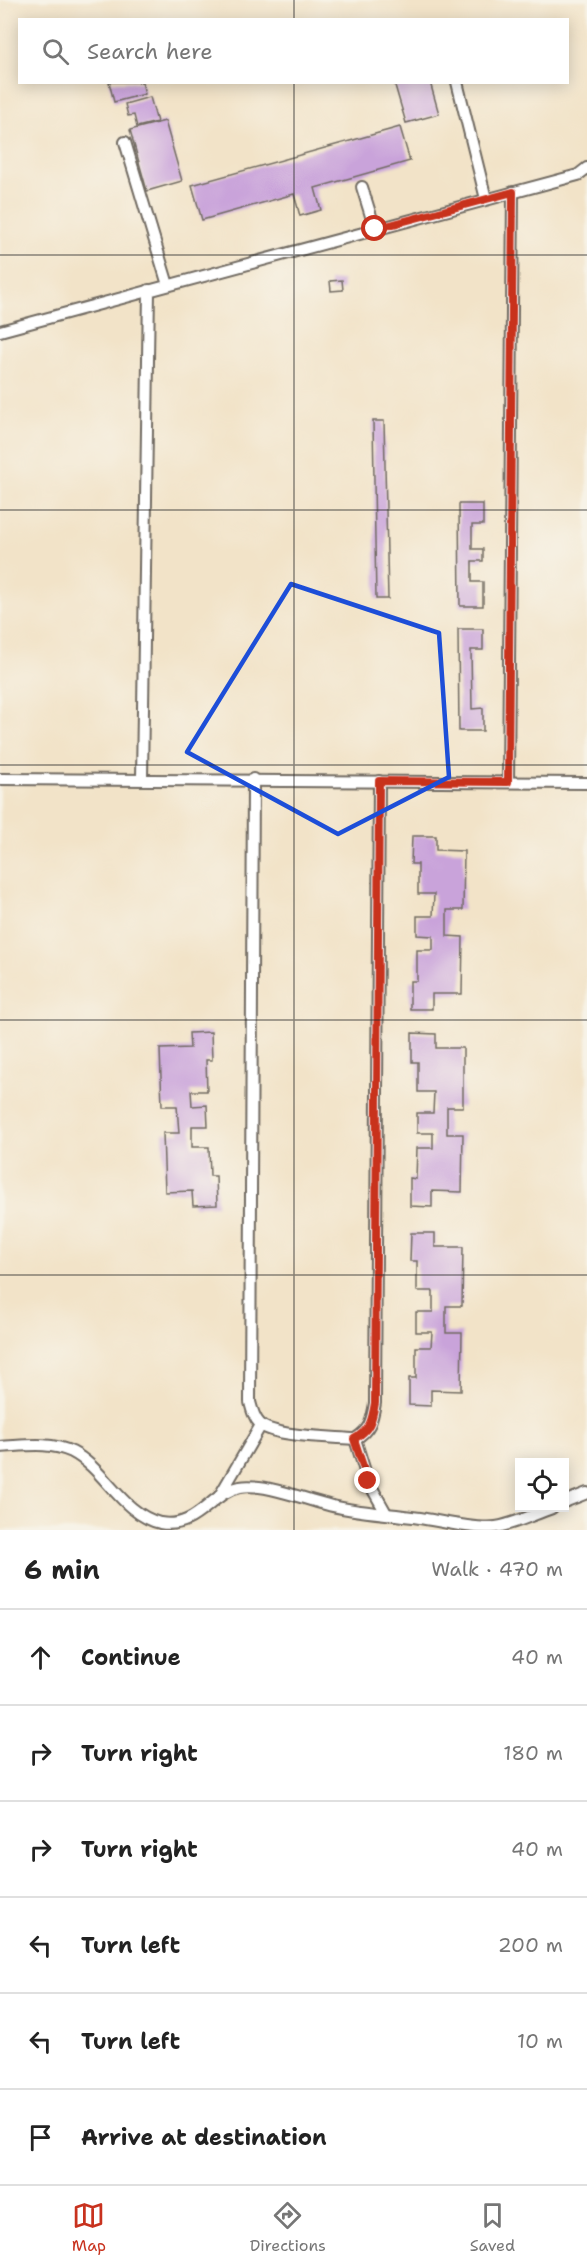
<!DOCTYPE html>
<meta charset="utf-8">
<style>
body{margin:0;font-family:"Shantell Sans",sans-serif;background:#f6f6f6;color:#222}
.controls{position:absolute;right:18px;bottom:18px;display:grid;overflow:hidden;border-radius:0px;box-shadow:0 3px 15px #0003}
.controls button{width:54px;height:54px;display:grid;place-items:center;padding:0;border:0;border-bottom:2px solid #e0e0e0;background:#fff;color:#222;font:30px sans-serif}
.stop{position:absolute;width:18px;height:18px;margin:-14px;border:4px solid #c8321e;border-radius:50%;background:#fff}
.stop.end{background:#c8321e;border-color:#fff;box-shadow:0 2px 6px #0008}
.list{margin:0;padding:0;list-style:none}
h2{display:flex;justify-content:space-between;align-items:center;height:78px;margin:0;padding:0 24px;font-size:26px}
h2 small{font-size:20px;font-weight:400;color:#767676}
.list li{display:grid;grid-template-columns:39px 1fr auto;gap:18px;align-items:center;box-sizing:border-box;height:96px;padding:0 24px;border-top:2px solid #e0e0e0}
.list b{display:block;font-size:22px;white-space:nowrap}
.list em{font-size:20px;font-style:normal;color:#767676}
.icon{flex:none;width:33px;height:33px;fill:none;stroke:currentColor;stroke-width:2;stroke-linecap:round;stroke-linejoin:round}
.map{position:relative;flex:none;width:587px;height:1530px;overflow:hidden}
.search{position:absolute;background:#fff;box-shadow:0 3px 15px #0003;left:18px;right:18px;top:18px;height:66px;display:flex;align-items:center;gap:15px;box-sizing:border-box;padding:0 21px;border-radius:0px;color:#767676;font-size:22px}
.sheet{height:654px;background:#fff}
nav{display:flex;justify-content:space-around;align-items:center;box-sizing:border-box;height:84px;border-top:2px solid #e0e0e0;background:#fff;font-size:16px;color:#767676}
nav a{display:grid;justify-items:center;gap:3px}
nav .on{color:#c8321e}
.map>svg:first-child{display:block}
.building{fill:#c9a3da}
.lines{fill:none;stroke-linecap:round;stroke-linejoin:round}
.lane-casing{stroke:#716b62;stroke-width:14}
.lane{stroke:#fff;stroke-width:10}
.route{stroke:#c8321e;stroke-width:8}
.marked{fill:none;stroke:#1d4ed8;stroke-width:4.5;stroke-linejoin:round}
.grid{fill:none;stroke:#2b2b2b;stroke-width:1.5;stroke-opacity:0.55}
</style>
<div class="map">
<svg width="587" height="1530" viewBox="0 0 587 1530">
<rect width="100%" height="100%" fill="#f7f3e8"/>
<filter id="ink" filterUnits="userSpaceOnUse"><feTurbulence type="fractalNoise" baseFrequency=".0167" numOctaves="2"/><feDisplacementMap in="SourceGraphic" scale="12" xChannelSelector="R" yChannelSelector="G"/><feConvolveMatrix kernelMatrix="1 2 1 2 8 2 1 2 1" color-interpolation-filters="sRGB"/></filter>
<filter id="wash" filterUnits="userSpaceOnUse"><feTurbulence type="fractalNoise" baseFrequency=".008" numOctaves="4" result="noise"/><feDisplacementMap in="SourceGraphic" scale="24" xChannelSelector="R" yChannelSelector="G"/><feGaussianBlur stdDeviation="1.35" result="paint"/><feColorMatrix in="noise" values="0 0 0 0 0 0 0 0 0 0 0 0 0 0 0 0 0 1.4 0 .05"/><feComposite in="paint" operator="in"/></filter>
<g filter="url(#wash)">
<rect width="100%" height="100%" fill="#f2e3c8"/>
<g id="blocks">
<g class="building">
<polygon points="109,82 142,82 145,94 114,102"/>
<polygon points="394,82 430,82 439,114 406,123"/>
<polygon points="150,97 157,122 137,127 134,115 128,116 125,104"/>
<polygon points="165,121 182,181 147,191 130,130"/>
<polygon points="400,127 410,161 315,188 321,210 300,216 294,194 202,220 192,185"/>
<polygon points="342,280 343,290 331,291 330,281"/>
<polygon points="373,421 384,421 388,599 376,599"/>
<polygon points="459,504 483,504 483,525 472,525 472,549 483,549 483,561 472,561 472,582 483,582 483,606 460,606"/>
<polygon points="458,629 483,629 483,650 471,650 472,709 483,708 483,731 459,731"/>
<polygon points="412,836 436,836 436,850 464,851 463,910 447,910 447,936 463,937 462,994 432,994 432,1009 410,1009 410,981 417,981 417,950 433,950 433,936 417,935 417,916 433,916 434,894 418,894 418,864 411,864"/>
<polygon points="211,1032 212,1060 206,1060 207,1091 191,1091 192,1106 207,1105 208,1126 192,1126 192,1147 209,1147 210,1176 216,1176 217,1205 193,1206 192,1191 165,1192 163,1133 179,1133 177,1106 162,1106 160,1049 190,1048 189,1033"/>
<polygon points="412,1033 436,1034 436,1048 463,1048 463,1107 447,1107 447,1134 463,1134 462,1192 432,1191 432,1207 410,1206 410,1178 416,1179 417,1148 433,1148 433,1133 417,1133 417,1113 433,1113 434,1092 418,1092 418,1062 412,1062"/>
<polygon points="411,1233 435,1233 435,1247 463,1247 462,1306 446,1306 446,1333 462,1333 461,1391 431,1390 431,1406 409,1405 409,1378 416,1378 416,1347 431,1347 432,1332 416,1332 416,1312 433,1312 433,1291 417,1291 417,1261 410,1261"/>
</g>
</g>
</g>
<g filter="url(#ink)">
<use href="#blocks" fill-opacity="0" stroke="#716b62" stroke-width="1.5"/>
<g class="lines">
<defs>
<g id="lane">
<polyline points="457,82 486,199"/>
<polyline points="125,142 168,285"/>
<polyline points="362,187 375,229"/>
<polyline points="0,331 578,175 587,168"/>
<polyline points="0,779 587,783"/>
<polyline points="142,779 149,290"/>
<path d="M253,779l-3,623c2,8 4,16 10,22 14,13 73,13 95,15 15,-9 17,-18 20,-36l4,-622"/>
<polyline points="508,782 513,192"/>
<polyline points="355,1439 368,1481 386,1513"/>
<path d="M0,1447c24,-1 49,-6 72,5 33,17 50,62 88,71 37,7 50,-30 80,-36 24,-4 61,11 85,17 30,9 63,9 95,14 20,3 56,12 76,9 19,-3 38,-13 56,-19"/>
<polyline points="219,1497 261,1425"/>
<polyline points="564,1502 587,1493"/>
</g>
</defs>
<use href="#lane" class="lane-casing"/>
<use href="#lane" class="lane"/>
</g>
</g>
<g class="lines" filter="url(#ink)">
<path class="route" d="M368,1481l-14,-42c16,-9 18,-18 21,-36l4,-622 129,1 5,-590 -138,37"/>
</g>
<path class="marked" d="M291,584l148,49 10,144 -111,57 -151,-82z"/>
<path class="grid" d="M294,0v20M294,82v1448M0,255h587M0,510h587M0,765h587M0,1020h587M0,1275h587"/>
</svg>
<div class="controls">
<button><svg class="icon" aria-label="locate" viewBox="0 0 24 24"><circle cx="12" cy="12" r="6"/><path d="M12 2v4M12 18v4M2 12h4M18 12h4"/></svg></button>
</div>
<div class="stop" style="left:375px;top:229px"></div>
<div class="stop end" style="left:368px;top:1481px"></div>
<div class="search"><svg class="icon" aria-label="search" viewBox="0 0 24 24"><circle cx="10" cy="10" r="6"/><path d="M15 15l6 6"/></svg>Search here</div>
</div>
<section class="sheet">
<h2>6 min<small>Walk · 470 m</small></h2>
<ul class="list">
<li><svg class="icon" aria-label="ahead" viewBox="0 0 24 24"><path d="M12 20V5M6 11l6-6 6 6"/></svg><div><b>Continue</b></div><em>40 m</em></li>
<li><svg class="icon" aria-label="right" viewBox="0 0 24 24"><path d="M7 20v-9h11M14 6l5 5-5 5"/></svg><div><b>Turn right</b></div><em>180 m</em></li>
<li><svg class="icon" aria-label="right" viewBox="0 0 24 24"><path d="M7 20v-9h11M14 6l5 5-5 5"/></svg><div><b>Turn right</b></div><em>40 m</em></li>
<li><svg class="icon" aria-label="left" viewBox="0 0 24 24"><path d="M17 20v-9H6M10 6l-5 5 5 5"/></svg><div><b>Turn left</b></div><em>200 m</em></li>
<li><svg class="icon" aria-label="left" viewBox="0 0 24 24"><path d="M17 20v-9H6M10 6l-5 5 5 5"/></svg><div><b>Turn left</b></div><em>10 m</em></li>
<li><svg class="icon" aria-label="arrive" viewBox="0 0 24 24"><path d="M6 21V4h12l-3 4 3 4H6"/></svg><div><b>Arrive at destination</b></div></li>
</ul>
</section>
<nav>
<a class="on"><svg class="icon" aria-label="map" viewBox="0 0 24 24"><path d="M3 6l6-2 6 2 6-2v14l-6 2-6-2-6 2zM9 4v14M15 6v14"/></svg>Map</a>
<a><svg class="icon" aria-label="directions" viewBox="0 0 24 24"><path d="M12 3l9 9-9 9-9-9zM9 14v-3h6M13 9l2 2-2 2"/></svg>Directions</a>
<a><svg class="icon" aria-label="saved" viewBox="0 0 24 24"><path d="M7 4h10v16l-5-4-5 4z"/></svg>Saved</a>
</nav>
